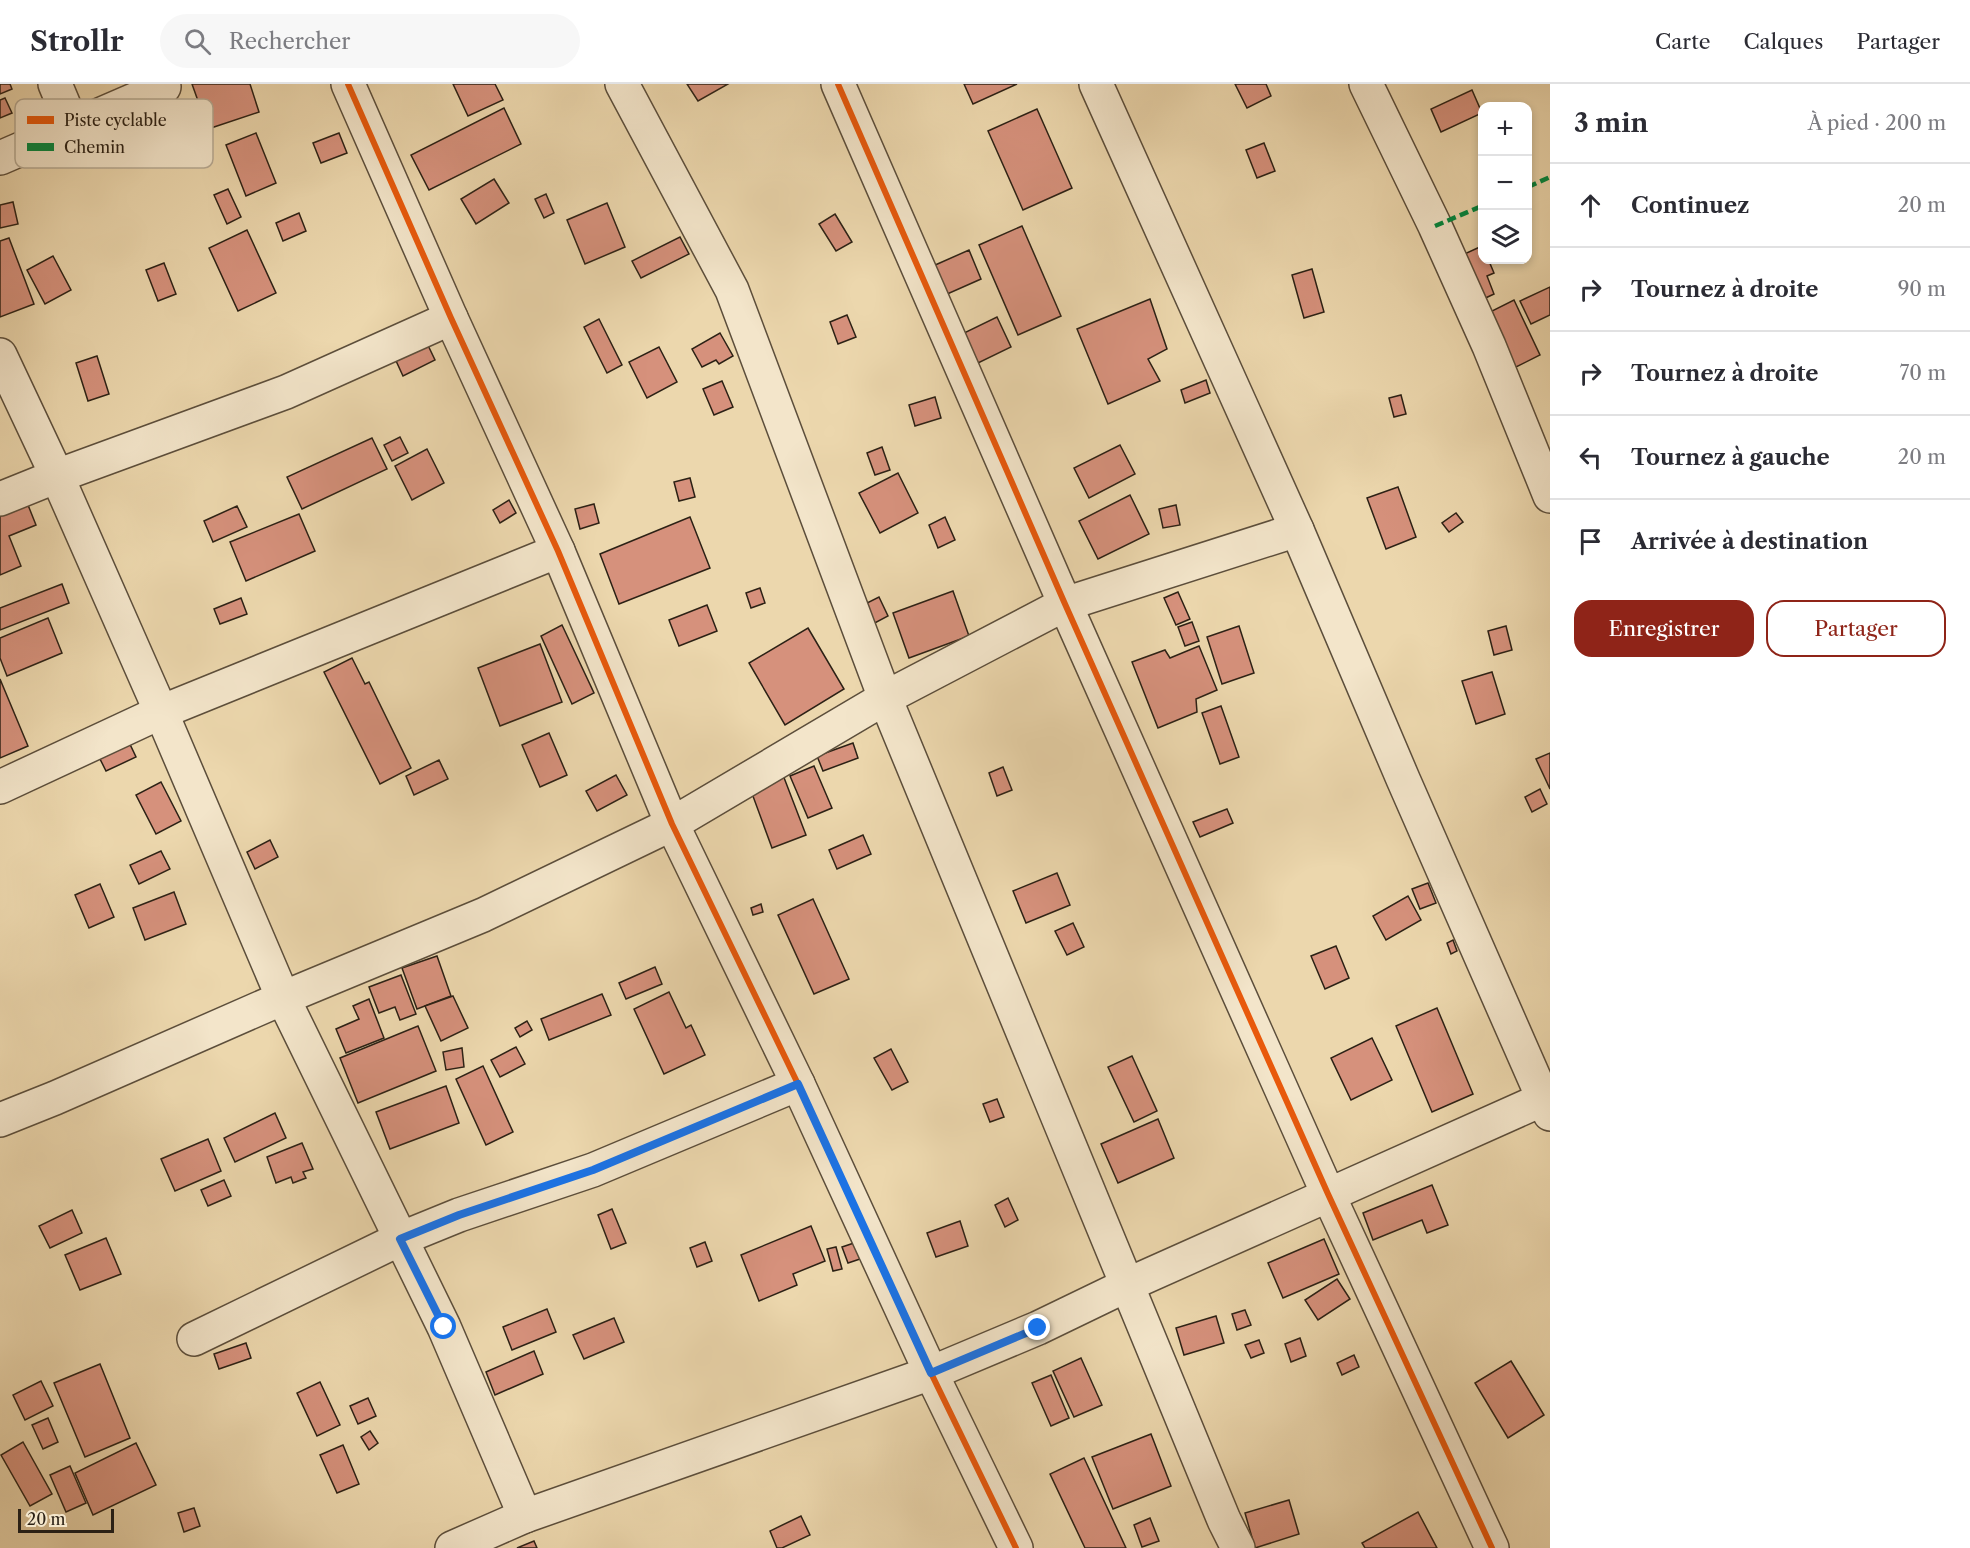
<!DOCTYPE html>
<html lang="fr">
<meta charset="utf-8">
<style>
body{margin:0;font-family:"Libre Caslon Text",serif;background:#f7f7f7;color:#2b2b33}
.controls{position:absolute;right:18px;top:18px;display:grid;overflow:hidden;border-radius:12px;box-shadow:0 3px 9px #0003}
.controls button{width:54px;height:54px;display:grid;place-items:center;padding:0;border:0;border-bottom:2px solid #e1e1e2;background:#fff;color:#2b2b33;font:30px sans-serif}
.scale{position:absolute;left:18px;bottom:15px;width:96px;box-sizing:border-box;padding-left:6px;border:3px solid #2c2115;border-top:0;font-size:16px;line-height:21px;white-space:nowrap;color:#2c2115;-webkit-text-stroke:4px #f3e5ca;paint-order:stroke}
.stop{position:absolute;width:18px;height:18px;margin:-14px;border:4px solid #1a73e8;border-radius:50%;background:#fff}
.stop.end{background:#1a73e8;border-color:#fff;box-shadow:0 2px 6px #0008}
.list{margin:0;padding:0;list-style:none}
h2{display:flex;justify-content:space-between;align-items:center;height:78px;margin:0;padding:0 24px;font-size:26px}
h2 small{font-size:20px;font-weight:400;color:#7c7c81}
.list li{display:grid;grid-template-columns:39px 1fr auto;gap:18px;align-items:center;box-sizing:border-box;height:84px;padding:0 24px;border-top:2px solid #e1e1e2}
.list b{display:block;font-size:22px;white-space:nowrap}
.list em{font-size:20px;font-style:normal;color:#7c7c81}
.actions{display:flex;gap:12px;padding:18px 24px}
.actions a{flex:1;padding:14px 0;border:2px solid #8f2418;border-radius:18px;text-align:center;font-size:21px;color:#8f2418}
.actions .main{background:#8f2418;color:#fff}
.icon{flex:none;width:33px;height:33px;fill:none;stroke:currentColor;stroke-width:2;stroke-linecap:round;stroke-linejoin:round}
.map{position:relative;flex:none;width:1550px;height:1464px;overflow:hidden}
header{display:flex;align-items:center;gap:36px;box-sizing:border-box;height:84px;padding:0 30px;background:#fff;border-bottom:2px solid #e1e1e2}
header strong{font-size:28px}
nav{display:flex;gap:33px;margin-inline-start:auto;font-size:21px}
.search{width:420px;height:54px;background:#f7f7f7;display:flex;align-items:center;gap:15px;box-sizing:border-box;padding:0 21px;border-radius:33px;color:#7c7c81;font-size:22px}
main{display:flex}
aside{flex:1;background:#fff}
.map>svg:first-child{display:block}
.building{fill:#d6917c;stroke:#2c2115;stroke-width:1.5}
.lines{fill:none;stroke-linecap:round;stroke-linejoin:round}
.minor-casing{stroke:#5c4e3b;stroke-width:36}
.minor{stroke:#f3e5ca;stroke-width:33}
.quiet{stroke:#00873e;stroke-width:4.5;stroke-dasharray:9 4.5;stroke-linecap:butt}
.cycleway-casing{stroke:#f3e5ca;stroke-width:10}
.cycleway{stroke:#e8590c;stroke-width:6}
.route{stroke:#1a73e8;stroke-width:8}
.key{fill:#f3e5ca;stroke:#b7aa94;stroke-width:1.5}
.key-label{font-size:16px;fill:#2c2115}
</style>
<header>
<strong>Strollr</strong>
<div class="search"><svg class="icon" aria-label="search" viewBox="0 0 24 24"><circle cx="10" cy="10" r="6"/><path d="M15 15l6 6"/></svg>Rechercher</div>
<nav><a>Carte</a><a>Calques</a><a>Partager</a></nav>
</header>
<main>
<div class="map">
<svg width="1550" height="1464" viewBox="0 0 1550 1464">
<rect width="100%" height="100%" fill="#ecd7ad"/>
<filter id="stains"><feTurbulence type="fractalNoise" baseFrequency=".00333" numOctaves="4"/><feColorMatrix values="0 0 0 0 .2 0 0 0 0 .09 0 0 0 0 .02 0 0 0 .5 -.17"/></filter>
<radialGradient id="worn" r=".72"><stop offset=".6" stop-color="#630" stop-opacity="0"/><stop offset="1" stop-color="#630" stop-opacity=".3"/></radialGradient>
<g class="building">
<polygon points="0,0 10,0 12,5 0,10"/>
<polygon points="192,0 250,0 259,28 208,45"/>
<polygon points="453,0 495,0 503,16 468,32"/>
<polygon points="687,0 728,0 698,17"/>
<polygon points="964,0 1017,0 973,20"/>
<polygon points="1235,0 1266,0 1271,12 1247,24"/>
<polygon points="1472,6 1482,29 1441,48 1431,25"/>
<polygon points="5,14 12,29 0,34 0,16"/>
<polygon points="504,24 521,60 429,106 411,71"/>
<polygon points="1037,25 1072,104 1023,126 988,47"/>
<polygon points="256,49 276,99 246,112 226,61"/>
<polygon points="339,49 347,69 321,79 313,59"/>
<polygon points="1264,59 1275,87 1257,94 1246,66"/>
<polygon points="494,95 509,119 476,140 461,115"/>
<polygon points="228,105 241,133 227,140 214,111"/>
<polygon points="546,110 554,129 544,134 535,115"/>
<polygon points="13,118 18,140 0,144 0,121"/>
<polygon points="607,119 625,163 585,180 567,136"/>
<polygon points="299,129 306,147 283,157 276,139"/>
<polygon points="835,130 852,158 836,167 819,140"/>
<polygon points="1022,142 1061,232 1018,251 979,161"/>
<polygon points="247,146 276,209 238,227 209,164"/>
<polygon points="680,153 689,170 641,194 632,177"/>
<polygon points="9,154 34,220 0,233 0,157"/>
<polygon points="1482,162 1482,176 1491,176 1489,177 1494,189 1487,192 1494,210 1477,218 1458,173"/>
<polygon points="969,166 981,195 945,211 933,182"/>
<polygon points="53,172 71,206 45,220 27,186"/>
<polygon points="164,179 176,210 158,217 146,186"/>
<polygon points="1312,185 1324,228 1304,234 1292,191"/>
<polygon points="1550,203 1550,231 1531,240 1520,217"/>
<polygon points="1150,215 1167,265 1148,275 1160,297 1108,320 1077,245"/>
<polygon points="1514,216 1540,271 1512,285 1486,230"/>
<polygon points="847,231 856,253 838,260 830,238"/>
<polygon points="997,233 1011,263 978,279 964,249"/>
<polygon points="599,235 622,281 607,289 584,243"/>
<polygon points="720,249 733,272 719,280 716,276 702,283 692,265"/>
<polygon points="424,253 435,276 403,292 392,268"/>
<polygon points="659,263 677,298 647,314 629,278"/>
<polygon points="97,272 109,310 88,317 76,279"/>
<polygon points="1206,296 1210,309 1185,319 1181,306"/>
<polygon points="722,297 733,323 714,331 703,305"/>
<polygon points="1401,311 1406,330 1394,333 1389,314"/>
<polygon points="935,313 941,334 915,342 909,321"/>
<polygon points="400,353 408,369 392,377 384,361"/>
<polygon points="372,354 387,385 302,425 287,393"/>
<polygon points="1120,361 1135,390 1089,414 1074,384"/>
<polygon points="882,363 890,386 875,391 867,369"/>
<polygon points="427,365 444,399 412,416 395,382"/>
<polygon points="898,389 918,429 880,449 859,409"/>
<polygon points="690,394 695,413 679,417 674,398"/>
<polygon points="1398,403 1416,453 1386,465 1367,414"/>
<polygon points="1130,411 1149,450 1098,475 1079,437"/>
<polygon points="26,416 36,441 9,452 21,482 0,491 0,427"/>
<polygon points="509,416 516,429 500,439 493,426"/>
<polygon points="594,420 599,439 580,445 575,425"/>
<polygon points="1176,421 1180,441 1163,444 1159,425"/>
<polygon points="237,422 247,443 213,458 204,437"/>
<polygon points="1456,429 1463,438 1449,448 1442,439"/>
<polygon points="299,430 315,467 246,497 230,458"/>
<polygon points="690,433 710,484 619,520 600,470"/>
<polygon points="945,433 955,456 938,464 929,441"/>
<polygon points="62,500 69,519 0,546 0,524"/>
<polygon points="760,504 765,519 751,524 746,509"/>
<polygon points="953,507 969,552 909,574 893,529"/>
<polygon points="1178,508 1190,535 1176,541 1164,514"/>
<polygon points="879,513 888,532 871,541 861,522"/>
<polygon points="241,514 247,530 220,540 214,525"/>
<polygon points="707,521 717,547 679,562 669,536"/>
<polygon points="48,534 62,569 7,592 0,574 0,554"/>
<polygon points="1192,538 1199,557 1185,562 1178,543"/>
<polygon points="562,541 594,609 572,620 541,552"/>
<polygon points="1239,542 1254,589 1222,600 1207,553"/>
<polygon points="1506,542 1512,566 1494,571 1488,547"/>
<polygon points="808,544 844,605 785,641 749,579"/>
<polygon points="540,560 562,618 500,642 478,584"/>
<polygon points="1199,562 1217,606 1196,615 1197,628 1158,644 1132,578 1165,566 1170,574"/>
<polygon points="352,574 365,600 369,598 411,684 380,700 324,588"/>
<polygon points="1492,588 1505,630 1476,640 1462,597"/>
<polygon points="0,595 28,662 0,674"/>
<polygon points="1221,622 1239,673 1220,680 1202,629"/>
<polygon points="549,649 567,691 540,703 522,661"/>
<polygon points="127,654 136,673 106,687 97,669"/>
<polygon points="853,659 858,674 823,687 817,672"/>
<polygon points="1550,669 1550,705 1536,675"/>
<polygon points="439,676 448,695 414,711 406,692"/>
<polygon points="814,682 832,724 808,734 790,692"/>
<polygon points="1003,683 1012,706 997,712 989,689"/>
<polygon points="616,691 627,711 597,727 586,707"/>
<polygon points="783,691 806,751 772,764 750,704"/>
<polygon points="161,698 181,737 156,750 136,711"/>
<polygon points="1540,705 1547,720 1532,728 1525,713"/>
<polygon points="1227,725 1233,739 1200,753 1193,738"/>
<polygon points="863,751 871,770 837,785 829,766"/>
<polygon points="270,756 278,773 255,785 247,768"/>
<polygon points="161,767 170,785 139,800 130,781"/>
<polygon points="1057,789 1070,821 1026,839 1013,807"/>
<polygon points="1428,799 1436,819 1420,825 1412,805"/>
<polygon points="100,800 114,833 89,844 75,811"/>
<polygon points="174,808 186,840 145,856 133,824"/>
<polygon points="1408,812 1421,836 1386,856 1373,832"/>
<polygon points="813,815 849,895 814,910 778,831"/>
<polygon points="761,820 763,828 753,831 751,824"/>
<polygon points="1073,839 1084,863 1067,871 1055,847"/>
<polygon points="1453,856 1457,867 1451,870 1447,859"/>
<polygon points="1336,862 1349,894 1325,905 1311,872"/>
<polygon points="437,872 451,912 417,925 402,884"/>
<polygon points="655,883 662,900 626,915 619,899"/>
<polygon points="401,891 416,930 400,936 395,923 379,929 369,903"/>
<polygon points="669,908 686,944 691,941 705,971 664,990 634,925"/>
<polygon points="602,910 611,931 549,956 541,935"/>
<polygon points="453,912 468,944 441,957 425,922"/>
<polygon points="369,915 384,954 346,969 336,945 359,935 353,922"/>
<polygon points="1437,924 1473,1010 1432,1028 1396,942"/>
<polygon points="527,937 532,946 520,953 515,944"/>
<polygon points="418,942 436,987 358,1019 340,974"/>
<polygon points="1372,954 1392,996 1351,1016 1331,974"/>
<polygon points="516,963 525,980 500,993 491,976"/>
<polygon points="462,964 464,983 446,986 443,968"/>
<polygon points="891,965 908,998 892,1006 874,974"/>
<polygon points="1132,972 1157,1027 1134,1038 1108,983"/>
<polygon points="483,982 513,1048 486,1061 456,995"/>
<polygon points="446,1002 459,1039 390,1065 376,1028"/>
<polygon points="997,1015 1004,1033 990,1038 983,1020"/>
<polygon points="275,1029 286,1054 235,1078 224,1054"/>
<polygon points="1158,1035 1174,1074 1118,1099 1101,1060"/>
<polygon points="208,1055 221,1087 175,1107 161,1075"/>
<polygon points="302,1059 313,1085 303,1088 306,1094 293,1099 291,1093 276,1099 267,1073"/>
<polygon points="224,1096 231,1112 208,1122 201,1106"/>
<polygon points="1432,1101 1448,1141 1427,1149 1422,1136 1373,1156 1363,1129"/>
<polygon points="1008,1114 1018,1136 1005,1143 995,1121"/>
<polygon points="612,1125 626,1159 611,1165 598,1131"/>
<polygon points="72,1126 82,1149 50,1164 39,1142"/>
<polygon points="960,1137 968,1162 936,1173 927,1149"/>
<polygon points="811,1142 825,1177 793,1190 797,1201 759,1217 741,1171"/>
<polygon points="106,1154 121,1190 80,1206 65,1171"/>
<polygon points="1324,1155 1339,1190 1283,1214 1268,1179"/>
<polygon points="705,1158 712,1177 697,1183 690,1164"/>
<polygon points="854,1159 860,1175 848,1179 842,1163"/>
<polygon points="836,1163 842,1185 833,1187 827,1165"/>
<polygon points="1337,1195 1350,1215 1318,1236 1305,1216"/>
<polygon points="547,1225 556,1248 512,1266 503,1243"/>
<polygon points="1245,1226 1251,1241 1237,1246 1232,1230"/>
<polygon points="1216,1232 1224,1259 1184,1271 1176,1244"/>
<polygon points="614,1234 624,1258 584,1275 573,1251"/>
<polygon points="1300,1254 1306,1272 1291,1278 1285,1260"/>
<polygon points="1259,1256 1264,1269 1251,1274 1245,1261"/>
<polygon points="246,1259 251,1274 219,1285 214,1270"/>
<polygon points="534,1267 543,1290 495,1311 486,1288"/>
<polygon points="1354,1271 1359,1283 1342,1291 1337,1279"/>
<polygon points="1081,1274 1102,1321 1074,1333 1053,1287"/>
<polygon points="1511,1277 1544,1331 1508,1354 1475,1299"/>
<polygon points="100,1280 130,1354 85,1373 54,1299"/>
<polygon points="1051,1291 1069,1334 1051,1342 1032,1299"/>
<polygon points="41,1297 53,1322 25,1336 13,1311"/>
<polygon points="320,1298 340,1341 317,1352 297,1309"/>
<polygon points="368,1314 376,1332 358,1340 350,1322"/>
<polygon points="48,1334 58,1358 43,1365 32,1341"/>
<polygon points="370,1347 378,1359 369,1366 361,1353"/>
<polygon points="1151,1350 1171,1402 1113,1425 1092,1373"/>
<polygon points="23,1358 52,1410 30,1422 1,1371"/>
<polygon points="136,1359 156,1401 93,1431 75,1389"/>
<polygon points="343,1361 359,1400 337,1409 320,1371"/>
<polygon points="1084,1374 1126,1464 1085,1464 1050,1390"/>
<polygon points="70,1382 86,1419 66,1428 50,1391"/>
<polygon points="1289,1416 1299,1450 1255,1464 1245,1429"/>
<polygon points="194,1424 200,1442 184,1448 178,1429"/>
<polygon points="1418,1428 1437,1464 1365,1464 1362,1459"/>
<polygon points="801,1432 810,1451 782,1464 777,1464 770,1447"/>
<polygon points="1150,1434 1159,1457 1142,1463 1134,1441"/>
<polygon points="534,1457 537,1464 517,1464"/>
</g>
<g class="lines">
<defs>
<g id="minor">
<polyline points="55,0 73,43"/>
<polyline points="348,0 451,234 558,467 672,740 798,1000 931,1289 1016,1464"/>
<polyline points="622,0 732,206 885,614 1224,1436 1238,1464"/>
<polyline points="838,0 1065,520 1328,1110 1492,1464"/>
<polyline points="1096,0 1297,446 1403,695 1550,1030"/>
<polyline points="1366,0 1435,142 1489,262 1550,412"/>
<polyline points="0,74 164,3"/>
<polyline points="0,271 57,392 161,628 283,914 444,1243 525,1432"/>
<polyline points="0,415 57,392 286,308 451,234"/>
<polyline points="0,703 161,628 558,467"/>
<polyline points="0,1036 55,1014 283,914 483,831 672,740 885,614 1065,520 1297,446"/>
<polyline points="194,1255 400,1155 459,1131 593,1086 798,1000"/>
<polyline points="452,1464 525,1432 931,1289 1038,1244 1127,1201 1550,1012"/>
</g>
</defs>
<use href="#minor" class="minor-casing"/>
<use href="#minor" class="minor"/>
<g class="quiet">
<polyline points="1528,103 1550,93"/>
<polyline points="1435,142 1482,122"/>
</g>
<defs>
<g id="cycleway">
<polyline points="348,0 451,234 558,467 672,740 798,1000 931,1289 1016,1464"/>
<polyline points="838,0 1065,520 1328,1110 1492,1464"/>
</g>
</defs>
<use href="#cycleway" class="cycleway-casing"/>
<use href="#cycleway" class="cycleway"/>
</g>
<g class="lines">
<polyline class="route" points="444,1243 400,1155 459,1131 593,1086 798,1000 931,1289 1038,1244"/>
</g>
<rect x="15" y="15" width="198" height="69" rx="9" class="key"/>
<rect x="27" y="32" width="27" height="8" fill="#e8590c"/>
<rect x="27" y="59" width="27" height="8" fill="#00873e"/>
<g class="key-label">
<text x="64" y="42">Piste cyclable</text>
<text x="64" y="69">Chemin</text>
</g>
<rect width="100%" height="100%" filter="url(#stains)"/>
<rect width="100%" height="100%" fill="url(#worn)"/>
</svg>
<div class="controls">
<button>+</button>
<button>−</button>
<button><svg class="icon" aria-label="layers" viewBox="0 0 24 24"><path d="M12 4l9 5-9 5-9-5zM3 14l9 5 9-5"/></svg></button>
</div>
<div class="scale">20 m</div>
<div class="stop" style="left:444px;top:1243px"></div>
<div class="stop end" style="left:1038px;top:1244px"></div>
</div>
<aside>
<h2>3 min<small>À pied · 200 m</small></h2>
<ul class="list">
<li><svg class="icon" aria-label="ahead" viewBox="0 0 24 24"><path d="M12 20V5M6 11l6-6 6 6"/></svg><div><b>Continuez</b></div><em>20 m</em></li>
<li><svg class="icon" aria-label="right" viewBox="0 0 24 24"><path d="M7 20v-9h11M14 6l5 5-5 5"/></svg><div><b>Tournez à droite</b></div><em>90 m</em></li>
<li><svg class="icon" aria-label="right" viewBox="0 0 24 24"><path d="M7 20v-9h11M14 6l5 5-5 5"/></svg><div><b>Tournez à droite</b></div><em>70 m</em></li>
<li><svg class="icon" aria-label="left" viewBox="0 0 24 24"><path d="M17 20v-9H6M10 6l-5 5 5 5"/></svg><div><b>Tournez à gauche</b></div><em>20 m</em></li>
<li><svg class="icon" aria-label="arrive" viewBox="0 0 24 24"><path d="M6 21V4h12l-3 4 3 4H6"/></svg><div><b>Arrivée à destination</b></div></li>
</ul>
<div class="actions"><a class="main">Enregistrer</a><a>Partager</a></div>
</aside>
</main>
